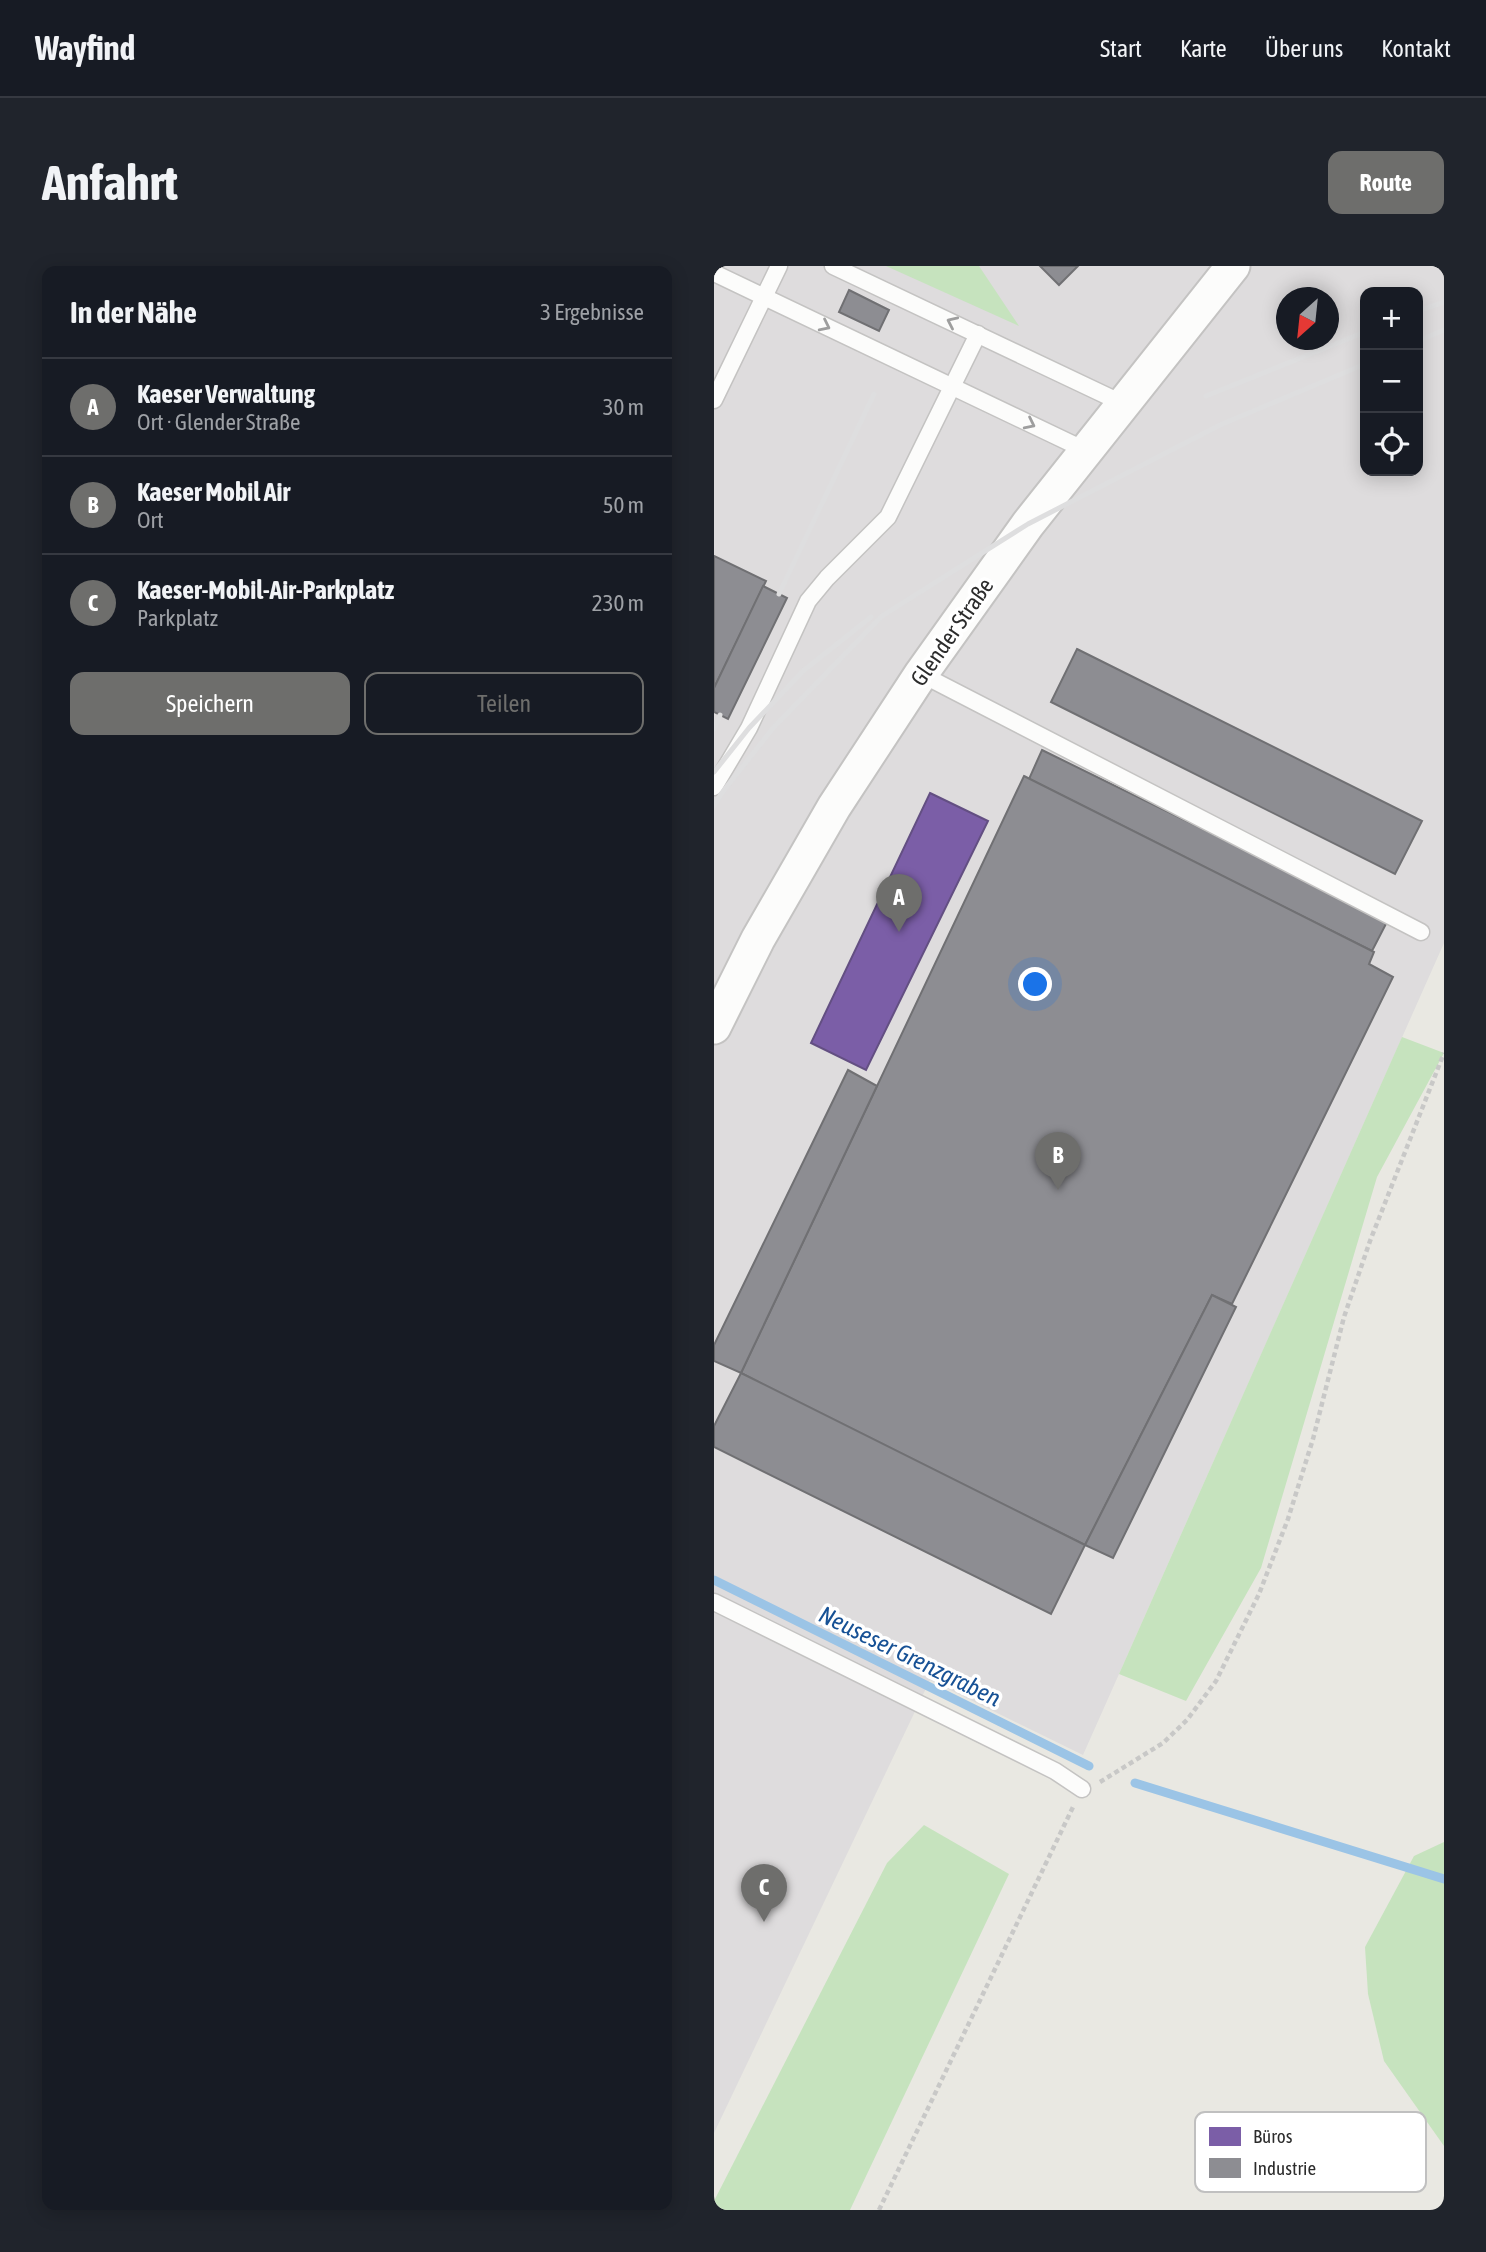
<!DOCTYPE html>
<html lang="de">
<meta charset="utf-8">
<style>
body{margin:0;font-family:"Asap Condensed",sans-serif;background:#20242c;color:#f1f3f6}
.controls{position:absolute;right:21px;top:21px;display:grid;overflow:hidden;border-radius:14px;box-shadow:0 4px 18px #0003}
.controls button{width:63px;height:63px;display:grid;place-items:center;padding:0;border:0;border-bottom:2px solid #363941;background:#171b24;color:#f1f3f6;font:35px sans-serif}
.compass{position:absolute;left:562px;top:21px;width:63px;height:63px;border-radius:50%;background:#171b24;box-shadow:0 4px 18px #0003;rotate:207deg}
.you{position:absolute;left:322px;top:719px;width:24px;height:24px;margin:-18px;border:5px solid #fff;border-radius:50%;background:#1a73e8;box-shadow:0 0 0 10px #1a73e833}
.badge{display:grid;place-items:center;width:46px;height:46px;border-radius:50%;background:#6e6e6c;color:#fff;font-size:23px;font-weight:700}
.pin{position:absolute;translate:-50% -58px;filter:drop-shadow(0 2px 4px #0008)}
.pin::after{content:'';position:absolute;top:37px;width:24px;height:21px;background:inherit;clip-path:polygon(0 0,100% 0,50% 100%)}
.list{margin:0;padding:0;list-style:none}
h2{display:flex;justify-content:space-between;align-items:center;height:91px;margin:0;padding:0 28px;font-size:30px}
h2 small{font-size:23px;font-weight:400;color:#9ea1a6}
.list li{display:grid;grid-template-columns:46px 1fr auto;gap:21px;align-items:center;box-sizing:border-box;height:98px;padding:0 28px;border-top:2px solid #363941}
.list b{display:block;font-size:26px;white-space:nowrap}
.list p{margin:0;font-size:23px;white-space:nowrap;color:#9ea1a6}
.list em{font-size:23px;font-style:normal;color:#9ea1a6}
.actions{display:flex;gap:14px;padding:21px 28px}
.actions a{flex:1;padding:16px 0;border:2px solid #6e6e6c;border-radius:14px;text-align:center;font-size:24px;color:#6e6e6c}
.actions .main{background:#6e6e6c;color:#fff}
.icon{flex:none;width:38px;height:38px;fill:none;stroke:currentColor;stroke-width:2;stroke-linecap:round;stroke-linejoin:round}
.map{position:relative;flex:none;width:730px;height:1944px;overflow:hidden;border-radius:14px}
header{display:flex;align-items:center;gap:42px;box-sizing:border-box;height:98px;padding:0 35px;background:#171b24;border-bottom:2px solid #363941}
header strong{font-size:33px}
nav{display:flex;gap:38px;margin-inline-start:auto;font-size:24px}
.intro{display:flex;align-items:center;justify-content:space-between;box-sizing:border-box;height:168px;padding:0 42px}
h1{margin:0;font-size:49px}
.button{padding:18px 32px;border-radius:14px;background:#6e6e6c;color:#fff;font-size:24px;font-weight:700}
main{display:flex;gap:42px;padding:0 42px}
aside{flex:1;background:#171b24;border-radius:14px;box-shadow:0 4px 18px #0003}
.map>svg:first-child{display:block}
.industrial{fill:#dedcdd;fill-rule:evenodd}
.green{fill:#c6e3be}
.offices{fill:#7b5ea7;stroke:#634f82;stroke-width:2}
.industry{fill:#8d8d92;stroke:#707073;stroke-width:2}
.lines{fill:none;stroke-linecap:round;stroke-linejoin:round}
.stream{stroke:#9bc4e6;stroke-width:9}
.lane-casing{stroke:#c4c3c2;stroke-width:19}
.street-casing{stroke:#c4c3c2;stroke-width:37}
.path{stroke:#c8c8c7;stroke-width:4.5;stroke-dasharray:5 3.5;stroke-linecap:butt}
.lane{stroke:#fcfcfb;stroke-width:16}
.street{stroke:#fcfcfb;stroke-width:33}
.rail{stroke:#dededf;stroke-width:5}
.oneway{stroke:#9e9e9e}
.labels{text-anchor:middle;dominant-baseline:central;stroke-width:7;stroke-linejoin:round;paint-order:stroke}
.street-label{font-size:23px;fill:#2c2c2c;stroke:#fff}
.water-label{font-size:24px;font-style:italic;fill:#175195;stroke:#fff}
.key{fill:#fff;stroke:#c0c0c0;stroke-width:2}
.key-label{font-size:19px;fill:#2c2c2c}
</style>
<header>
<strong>Wayfind</strong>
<nav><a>Start</a><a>Karte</a><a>Über uns</a><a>Kontakt</a></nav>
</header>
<div class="intro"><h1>Anfahrt</h1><a class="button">Route</a></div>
<main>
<aside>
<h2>In der Nähe<small>3 Ergebnisse</small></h2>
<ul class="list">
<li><span class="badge">A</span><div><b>Kaeser Verwaltung</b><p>Ort · Glender Straße</p></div><em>30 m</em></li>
<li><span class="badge">B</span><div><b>Kaeser Mobil Air</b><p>Ort</p></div><em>50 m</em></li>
<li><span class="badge">C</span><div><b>Kaeser-Mobil-Air-Parkplatz</b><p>Parkplatz</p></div><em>230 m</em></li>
</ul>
<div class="actions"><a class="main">Speichern</a><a>Teilen</a></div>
</aside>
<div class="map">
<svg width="730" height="1944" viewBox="0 0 730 1944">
<rect width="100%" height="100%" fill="#e9e8e2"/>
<path class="industrial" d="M0,0h730v677l-361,812 -153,-75 -216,453zM651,26h53v179h-53zM572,32h42v42h-42z"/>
<g class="green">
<polygon points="172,0 265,0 305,60"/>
<polygon points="688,771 730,787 663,911 547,1302 472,1435 405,1408"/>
<polygon points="210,1559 295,1608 136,1944 0,1944 0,1935 173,1597"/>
<polygon points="730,1576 730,1880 670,1795 654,1728 651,1681 700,1590"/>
</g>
<polygon class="offices" points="216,527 274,555 152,804 97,777"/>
<g class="industry">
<polygon points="326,0 364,0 345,19"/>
<polygon points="135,24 175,44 165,65 125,46"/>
<polygon points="0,290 52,315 0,422"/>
<polygon points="49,320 73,332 14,453 0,446 0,422"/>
<polygon points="363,383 708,555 681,608 337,436"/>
<polygon points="328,484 674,654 658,685 315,513"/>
<polygon points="310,510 660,686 655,698 679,711 518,1038 498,1029 371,1279 27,1107"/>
<polygon points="134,804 163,820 27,1107 0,1095 0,1079"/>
<polygon points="498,1029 522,1041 399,1292 371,1279"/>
<polygon points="27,1107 371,1279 337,1348 0,1181 0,1160"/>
</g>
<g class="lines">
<g class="stream">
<polyline points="0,1314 375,1500"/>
<polyline points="421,1517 730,1613"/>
</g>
<defs>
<g id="lane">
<polyline points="119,0 410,138"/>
<polyline points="0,7 371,184"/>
<polyline points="0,134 65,0"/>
<polyline points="207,408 707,666"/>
<polyline points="0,521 35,462 94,335 113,312 174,251 264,68"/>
<polyline points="0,1336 341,1505 368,1523"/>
</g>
<polyline id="street" points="0,761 44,673 120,541 207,408 314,258 519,0"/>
</defs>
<use href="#lane" class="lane-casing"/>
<use href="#street" class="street-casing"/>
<g class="path">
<polyline points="386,1516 449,1477 473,1454 502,1415 545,1328 574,1253 599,1173 630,1051 656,975 730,787"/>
<polyline points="165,1944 359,1541"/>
</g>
<use href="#lane" class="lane"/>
<use href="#street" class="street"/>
<g class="rail">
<polyline points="704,45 730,36"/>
<polyline points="704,75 730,64"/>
<polyline points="492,130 651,66"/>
<polyline points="65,328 160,128"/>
<polyline points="0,463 6,449"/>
<polyline points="0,506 35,462 89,405 157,351"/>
<polyline points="0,540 7,528 59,462 168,350 314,258 506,159 651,98"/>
</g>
</g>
<defs><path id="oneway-chevron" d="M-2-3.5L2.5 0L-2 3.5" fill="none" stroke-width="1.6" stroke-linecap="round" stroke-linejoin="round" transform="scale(1.75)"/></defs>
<g class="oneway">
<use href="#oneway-chevron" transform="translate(238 56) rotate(-155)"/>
<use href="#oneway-chevron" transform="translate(111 60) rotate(26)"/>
<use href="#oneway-chevron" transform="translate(316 158) rotate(26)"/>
</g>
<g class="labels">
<g class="street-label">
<text transform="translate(238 366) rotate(-55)">Glender Straße</text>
</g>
<g class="water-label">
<text transform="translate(196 1390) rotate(26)">Neuseser Grenzgraben</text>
</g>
</g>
<rect x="481" y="1846" width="231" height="80" rx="10" class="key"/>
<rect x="495" y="1861" width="32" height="19" fill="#7b5ea7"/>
<rect x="495" y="1892" width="32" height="20" fill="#8d8d92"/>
<g class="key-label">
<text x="539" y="1877">Büros</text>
<text x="539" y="1909">Industrie</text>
</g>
</svg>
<div class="controls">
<button>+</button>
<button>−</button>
<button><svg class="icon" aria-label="locate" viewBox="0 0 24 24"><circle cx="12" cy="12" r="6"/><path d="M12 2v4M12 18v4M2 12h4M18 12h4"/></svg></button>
</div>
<svg class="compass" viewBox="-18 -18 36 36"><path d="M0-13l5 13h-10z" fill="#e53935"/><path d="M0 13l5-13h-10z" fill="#9ea1a6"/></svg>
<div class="you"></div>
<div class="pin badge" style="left:185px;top:666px">A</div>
<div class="pin badge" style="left:344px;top:924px">B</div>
<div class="pin badge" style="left:50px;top:1656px">C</div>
</div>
</main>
